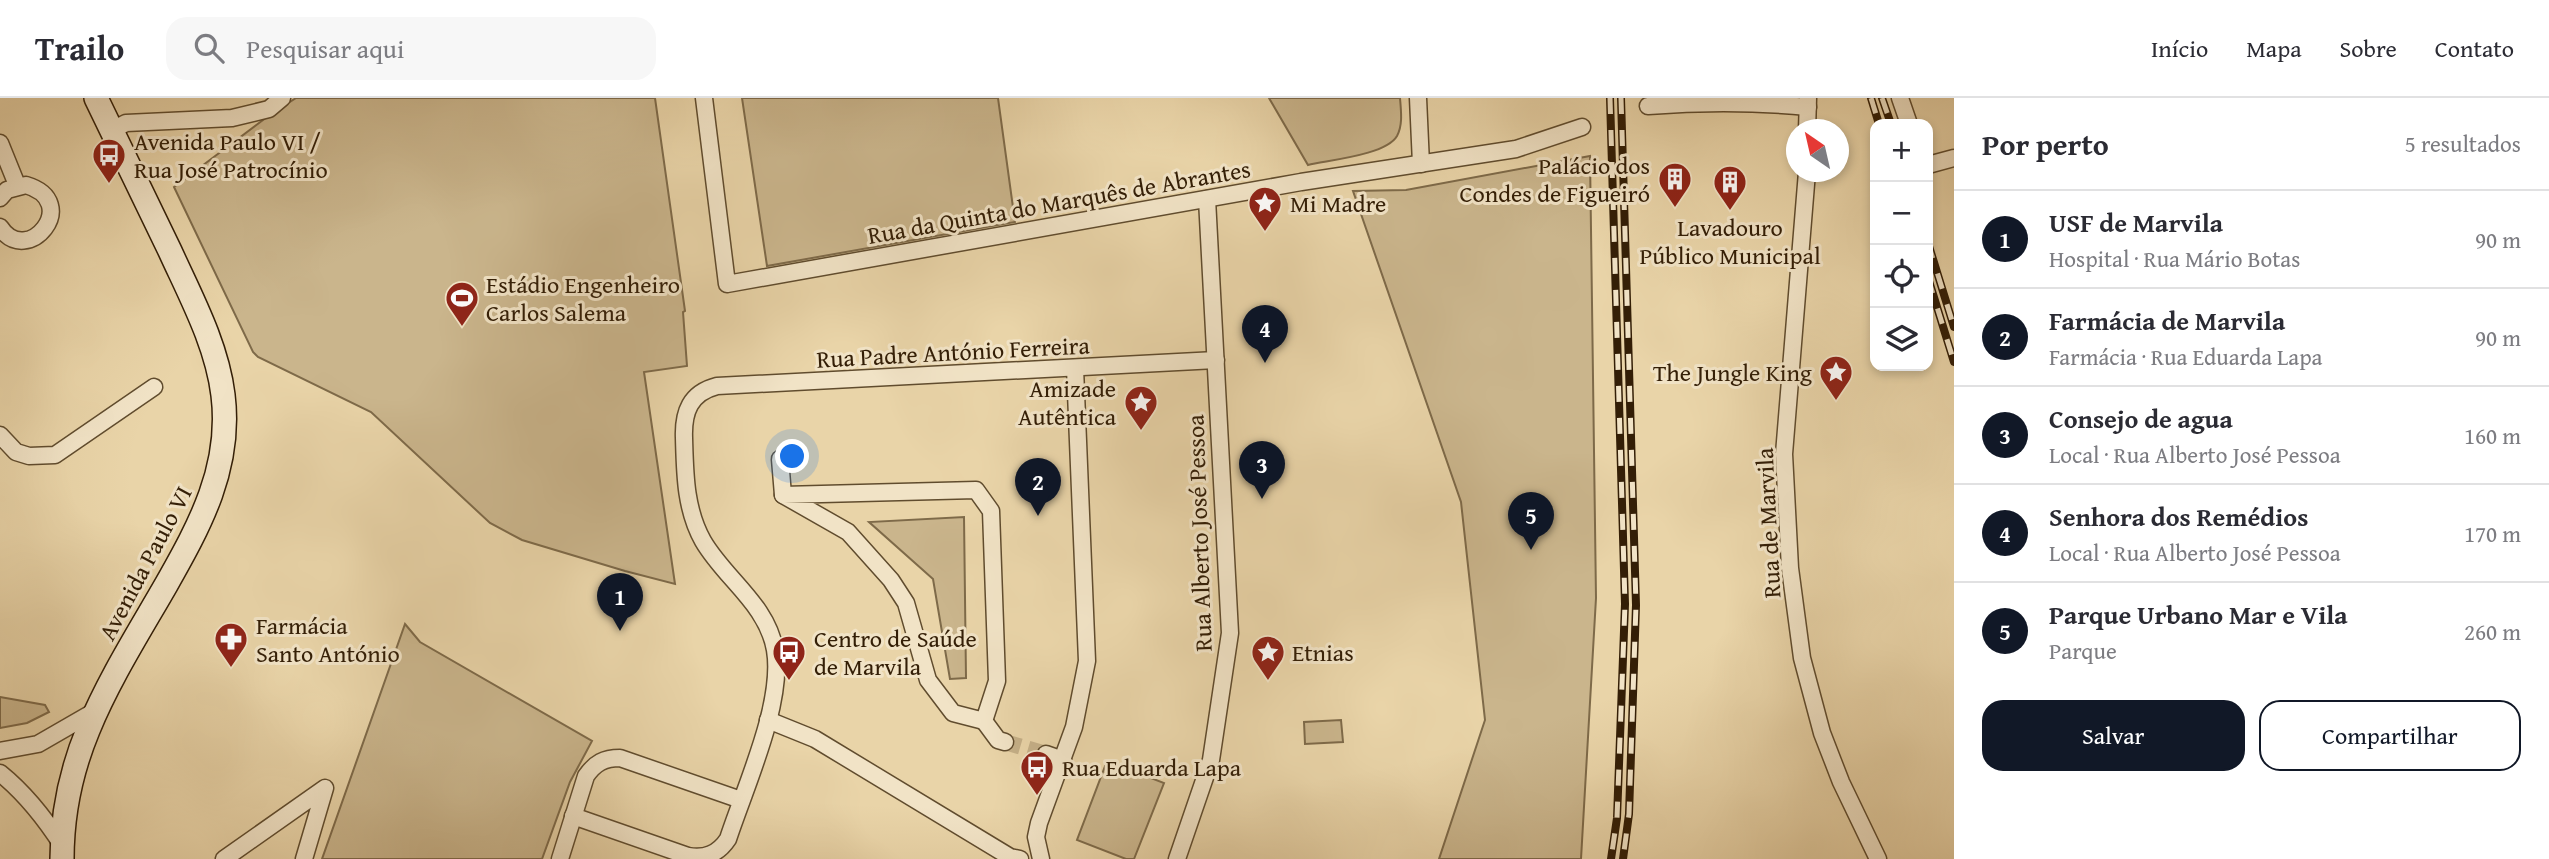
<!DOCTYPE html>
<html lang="pt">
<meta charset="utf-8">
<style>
body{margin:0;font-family:"Gentium Book Plus",serif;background:#f7f7f7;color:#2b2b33}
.controls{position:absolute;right:21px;top:21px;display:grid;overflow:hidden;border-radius:14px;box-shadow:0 4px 10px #0003}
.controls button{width:63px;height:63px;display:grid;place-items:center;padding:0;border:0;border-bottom:2px solid #e1e1e2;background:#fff;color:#2b2b33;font:35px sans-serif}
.compass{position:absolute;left:1786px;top:21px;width:63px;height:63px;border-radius:50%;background:#fff;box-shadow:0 4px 10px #0003;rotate:326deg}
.you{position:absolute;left:793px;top:359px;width:24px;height:24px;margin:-18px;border:5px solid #fff;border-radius:50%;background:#1a73e8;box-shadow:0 0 0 10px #1a73e833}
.badge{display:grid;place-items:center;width:46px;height:46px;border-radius:50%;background:#111827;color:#fff;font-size:23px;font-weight:700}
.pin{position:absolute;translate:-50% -58px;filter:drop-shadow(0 2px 4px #0008)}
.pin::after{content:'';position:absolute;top:37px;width:24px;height:21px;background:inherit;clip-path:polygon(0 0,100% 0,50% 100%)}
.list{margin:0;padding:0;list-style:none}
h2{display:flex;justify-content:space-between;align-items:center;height:91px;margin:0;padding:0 28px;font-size:30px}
h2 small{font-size:23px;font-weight:400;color:#7c7c81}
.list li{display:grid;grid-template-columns:46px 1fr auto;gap:21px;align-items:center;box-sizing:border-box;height:98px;padding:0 28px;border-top:2px solid #e1e1e2}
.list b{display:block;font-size:26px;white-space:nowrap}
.list p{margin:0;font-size:23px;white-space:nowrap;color:#7c7c81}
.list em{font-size:23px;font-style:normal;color:#7c7c81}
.actions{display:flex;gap:14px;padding:21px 28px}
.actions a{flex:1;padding:16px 0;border:2px solid #111827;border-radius:21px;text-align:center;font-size:24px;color:#111827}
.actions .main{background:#111827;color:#fff}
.icon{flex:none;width:38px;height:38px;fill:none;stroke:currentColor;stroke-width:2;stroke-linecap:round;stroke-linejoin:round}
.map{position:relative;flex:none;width:1954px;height:761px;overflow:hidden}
header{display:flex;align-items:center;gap:42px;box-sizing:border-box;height:98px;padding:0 35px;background:#fff;border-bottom:2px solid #e1e1e2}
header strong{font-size:33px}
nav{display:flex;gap:38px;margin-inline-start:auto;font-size:24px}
.search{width:490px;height:63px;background:#f7f7f7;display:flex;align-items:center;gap:18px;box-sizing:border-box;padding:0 24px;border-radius:21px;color:#7c7c81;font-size:26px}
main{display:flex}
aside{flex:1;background:#fff}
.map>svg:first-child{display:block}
.green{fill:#cab58c;stroke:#7e6a49;stroke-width:2}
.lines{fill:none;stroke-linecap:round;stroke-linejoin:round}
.street-tunnel{stroke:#c5b088;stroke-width:16;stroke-dasharray:16 8;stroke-linecap:butt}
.street-casing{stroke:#604c2e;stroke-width:19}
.secondary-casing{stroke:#331e06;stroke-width:26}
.street{stroke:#f1e3c6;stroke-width:16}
.secondary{stroke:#f1e3c6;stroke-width:23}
.rail-casing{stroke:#331e06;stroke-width:8}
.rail{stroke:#f1e3c6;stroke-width:5;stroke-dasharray:16;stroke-linecap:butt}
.labels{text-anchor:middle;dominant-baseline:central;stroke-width:6;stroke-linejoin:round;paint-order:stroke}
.poi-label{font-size:24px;fill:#331e06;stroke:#f1e3c6;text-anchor:start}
.street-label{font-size:24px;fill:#331e06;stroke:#f1e3c6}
</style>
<header>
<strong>Trailo</strong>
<div class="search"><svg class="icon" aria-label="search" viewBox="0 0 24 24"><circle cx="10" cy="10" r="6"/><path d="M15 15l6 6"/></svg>Pesquisar aqui</div>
<nav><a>Início</a><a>Mapa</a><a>Sobre</a><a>Contato</a></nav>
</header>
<main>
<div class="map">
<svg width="1954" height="761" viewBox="0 0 1954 761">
<rect width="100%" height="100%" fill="#e9d4a8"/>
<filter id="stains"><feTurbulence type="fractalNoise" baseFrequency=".00286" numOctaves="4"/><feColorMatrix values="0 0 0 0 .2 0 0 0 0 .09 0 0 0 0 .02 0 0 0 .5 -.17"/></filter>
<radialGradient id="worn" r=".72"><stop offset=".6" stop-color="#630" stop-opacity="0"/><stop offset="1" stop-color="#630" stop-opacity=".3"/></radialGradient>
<g class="green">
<polygon points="296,0 655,0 685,213 683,214 687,268 644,274 675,486 625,473 522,442 490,425 371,314 258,259 253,254 174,89 267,19"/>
<polygon points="742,0 998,0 1015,124 767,168"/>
<path d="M1269,0h131c1,13 3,27 -3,38 -11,19 -68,24 -89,29z"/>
<polygon points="1590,58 1596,500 1581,761 1439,761 1485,622 1461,404 1353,93 1406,92"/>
<polygon points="964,419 966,580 950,581 933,481 869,424"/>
<polygon points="405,526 420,544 592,643 570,684 542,761 322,761"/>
<polygon points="0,599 45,607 49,614 27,625 0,630"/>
<polygon points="1341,622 1343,644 1305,646 1304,624"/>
<polygon points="1107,663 1164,685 1134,761 1126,761 1077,742"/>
</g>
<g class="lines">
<polyline class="street-tunnel" points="1005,644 1046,656"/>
<defs>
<g id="street">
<polyline points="704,0 727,186 1301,84 1516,51 1582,29"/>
<polyline points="1418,0 1421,66"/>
<polyline points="1900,0 1909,26"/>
<path d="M1648,8c53,-4 107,-4 160,1"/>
<polyline points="112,32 126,25 232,20 269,11 282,0"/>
<polyline points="1807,32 1808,0"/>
<polyline points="0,45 17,87"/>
<polyline points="1928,67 1954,60"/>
<polyline points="1807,74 1784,356 1790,470 1802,560 1822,635 1841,684 1878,761"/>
<path d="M0,100l7,-8 19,-5c57,17 1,84 -26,42"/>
<polyline points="0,337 16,354 29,358 55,357 154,289"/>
<polyline points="780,361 783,397"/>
<polygon points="976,392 991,413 997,583 984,623 953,615 928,582 906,505 891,482 848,434 783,397"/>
<polyline points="768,622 815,641 1010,759 1020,761"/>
<polyline points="984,623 998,642 1005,644"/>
<polyline points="0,653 38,646 97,612"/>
<polyline points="1046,656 1063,662"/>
<path d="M0,675c26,21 44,44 62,72"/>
<path d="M573,718l115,40c17,3 30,-2 40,-17 17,-52 56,-136 47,-189 -8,-46 -50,-71 -72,-109 -18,-32 -18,-68 -19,-103 -1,-26 6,-45 33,-52l499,-26"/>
<polyline points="224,761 325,690 304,761"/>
<path d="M560,761l26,-83c9,-13 18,-18 34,-18l121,42"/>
<polyline points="1041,761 1036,739 1039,725 1074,629 1087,563 1075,270"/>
<polyline points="1177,761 1211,662 1230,535 1207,101"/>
</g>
<path id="secondary" d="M62,761c0,-45 9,-88 26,-129 21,-51 51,-98 78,-145 34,-60 66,-118 57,-190 -6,-50 -32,-98 -53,-144 -25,-51 -49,-102 -74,-153"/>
</defs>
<use href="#street" class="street-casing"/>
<use href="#secondary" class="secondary-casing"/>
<use href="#street" class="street"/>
<use href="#secondary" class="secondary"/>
<defs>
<g id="rail">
<polyline points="1610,0 1625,506 1617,720 1611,761"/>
<polyline points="1621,0 1636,507 1629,716 1623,761"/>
<polyline points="1871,0 1879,26"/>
<polyline points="1882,0 1891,26"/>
<polyline points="1928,145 1954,229"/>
<polyline points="1928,180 1954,264"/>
</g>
</defs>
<use href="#rail" class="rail-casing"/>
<use href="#rail" class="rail"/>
</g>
<defs>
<symbol id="bus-pin" viewBox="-11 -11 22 30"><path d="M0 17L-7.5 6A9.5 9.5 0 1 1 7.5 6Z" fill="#8f2418" stroke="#f1e3c6"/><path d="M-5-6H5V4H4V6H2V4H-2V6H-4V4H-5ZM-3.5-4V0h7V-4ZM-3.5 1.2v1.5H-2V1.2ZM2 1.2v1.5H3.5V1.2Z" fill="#fff"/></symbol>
<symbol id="building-pin" viewBox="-11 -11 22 30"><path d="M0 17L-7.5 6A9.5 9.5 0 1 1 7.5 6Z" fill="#8f2418" stroke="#f1e3c6"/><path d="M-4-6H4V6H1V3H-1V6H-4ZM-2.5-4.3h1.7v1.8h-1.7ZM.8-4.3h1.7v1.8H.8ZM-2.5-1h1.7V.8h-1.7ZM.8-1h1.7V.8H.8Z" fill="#fff"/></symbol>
<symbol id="sight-pin" viewBox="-11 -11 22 30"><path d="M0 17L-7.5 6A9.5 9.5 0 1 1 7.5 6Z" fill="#8f2418" stroke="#f1e3c6"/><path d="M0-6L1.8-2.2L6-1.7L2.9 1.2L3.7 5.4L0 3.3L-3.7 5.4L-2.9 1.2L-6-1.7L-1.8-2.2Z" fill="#fff"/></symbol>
<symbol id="stadium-pin" viewBox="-11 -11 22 30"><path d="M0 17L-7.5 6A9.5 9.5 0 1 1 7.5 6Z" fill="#8f2418" stroke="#f1e3c6"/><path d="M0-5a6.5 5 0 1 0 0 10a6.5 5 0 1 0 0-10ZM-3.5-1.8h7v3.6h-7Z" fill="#fff"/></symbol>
<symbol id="pharmacy-pin" viewBox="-11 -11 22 30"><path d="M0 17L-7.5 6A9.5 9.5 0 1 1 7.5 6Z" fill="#8f2418" stroke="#f1e3c6"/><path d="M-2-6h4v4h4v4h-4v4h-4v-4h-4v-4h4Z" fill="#fff"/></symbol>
</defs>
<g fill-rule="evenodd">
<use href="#bus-pin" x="90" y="38" width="38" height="52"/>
<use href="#building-pin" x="1656" y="62" width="38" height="52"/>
<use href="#building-pin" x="1711" y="65" width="38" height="52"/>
<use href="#sight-pin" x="1246" y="86" width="38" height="52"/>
<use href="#stadium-pin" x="443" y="181" width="38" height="52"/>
<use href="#sight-pin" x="1817" y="255" width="38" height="52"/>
<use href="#sight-pin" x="1122" y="285" width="38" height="52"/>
<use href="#pharmacy-pin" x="212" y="522" width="38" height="52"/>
<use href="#bus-pin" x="770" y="535" width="38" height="52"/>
<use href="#sight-pin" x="1249" y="535" width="38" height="52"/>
<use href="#bus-pin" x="1018" y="650" width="38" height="52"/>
</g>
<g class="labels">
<g class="poi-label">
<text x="134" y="43">Avenida Paulo VI /<tspan x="134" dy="28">Rua José Patrocínio</tspan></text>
<text x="1650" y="67" text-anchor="end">Palácio dos<tspan x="1650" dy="28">Condes de Figueiró</tspan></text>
<text x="1290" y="105">Mi Madre</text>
<text x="1730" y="129" text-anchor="middle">Lavadouro<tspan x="1730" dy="28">Público Municipal</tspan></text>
<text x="486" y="186">Estádio Engenheiro<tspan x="486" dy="28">Carlos Salema</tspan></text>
<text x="1812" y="274" text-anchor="end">The Jungle King</text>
<text x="1116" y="290" text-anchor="end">Amizade<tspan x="1116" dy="28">Autêntica</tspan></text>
<text x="256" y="527">Farmácia<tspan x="256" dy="28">Santo António</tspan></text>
<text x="814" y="540">Centro de Saúde<tspan x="814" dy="28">de Marvila</tspan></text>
<text x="1292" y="554">Etnias</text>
<text x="1062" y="669">Rua Eduarda Lapa</text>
</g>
<g class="street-label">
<text transform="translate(1059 104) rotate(-10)">Rua da Quinta do Marquês de Abrantes</text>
<text transform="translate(953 254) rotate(-3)">Rua Padre António Ferreira</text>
<text transform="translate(1768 425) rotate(-93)">Rua de Marvila</text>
<text transform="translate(1199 435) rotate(-92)">Rua Alberto José Pessoa</text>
<text transform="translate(145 465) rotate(-62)">Avenida Paulo VI</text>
</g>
</g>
<rect width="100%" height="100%" filter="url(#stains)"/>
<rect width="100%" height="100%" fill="url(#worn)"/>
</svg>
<div class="controls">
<button>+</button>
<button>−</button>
<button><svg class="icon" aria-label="locate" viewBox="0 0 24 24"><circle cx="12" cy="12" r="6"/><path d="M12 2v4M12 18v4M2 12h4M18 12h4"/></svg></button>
<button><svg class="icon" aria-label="layers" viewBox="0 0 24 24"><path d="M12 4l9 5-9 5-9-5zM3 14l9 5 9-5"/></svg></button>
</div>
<svg class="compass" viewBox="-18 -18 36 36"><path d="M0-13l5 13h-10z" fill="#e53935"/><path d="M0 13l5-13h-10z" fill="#7c7c81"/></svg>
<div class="you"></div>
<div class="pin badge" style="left:620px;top:533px">1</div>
<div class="pin badge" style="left:1038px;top:418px">2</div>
<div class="pin badge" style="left:1262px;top:401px">3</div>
<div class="pin badge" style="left:1265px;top:265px">4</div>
<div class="pin badge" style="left:1531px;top:452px">5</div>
</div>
<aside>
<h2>Por perto<small>5 resultados</small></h2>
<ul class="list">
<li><span class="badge">1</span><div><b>USF de Marvila</b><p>Hospital · Rua Mário Botas</p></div><em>90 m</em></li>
<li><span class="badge">2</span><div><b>Farmácia de Marvila</b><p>Farmácia · Rua Eduarda Lapa</p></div><em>90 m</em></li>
<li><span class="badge">3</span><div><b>Consejo de agua</b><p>Local · Rua Alberto José Pessoa</p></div><em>160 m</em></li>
<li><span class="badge">4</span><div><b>Senhora dos Remédios</b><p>Local · Rua Alberto José Pessoa</p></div><em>170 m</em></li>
<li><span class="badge">5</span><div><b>Parque Urbano Mar e Vila</b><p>Parque</p></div><em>260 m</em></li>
</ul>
<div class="actions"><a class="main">Salvar</a><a>Compartilhar</a></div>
</aside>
</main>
